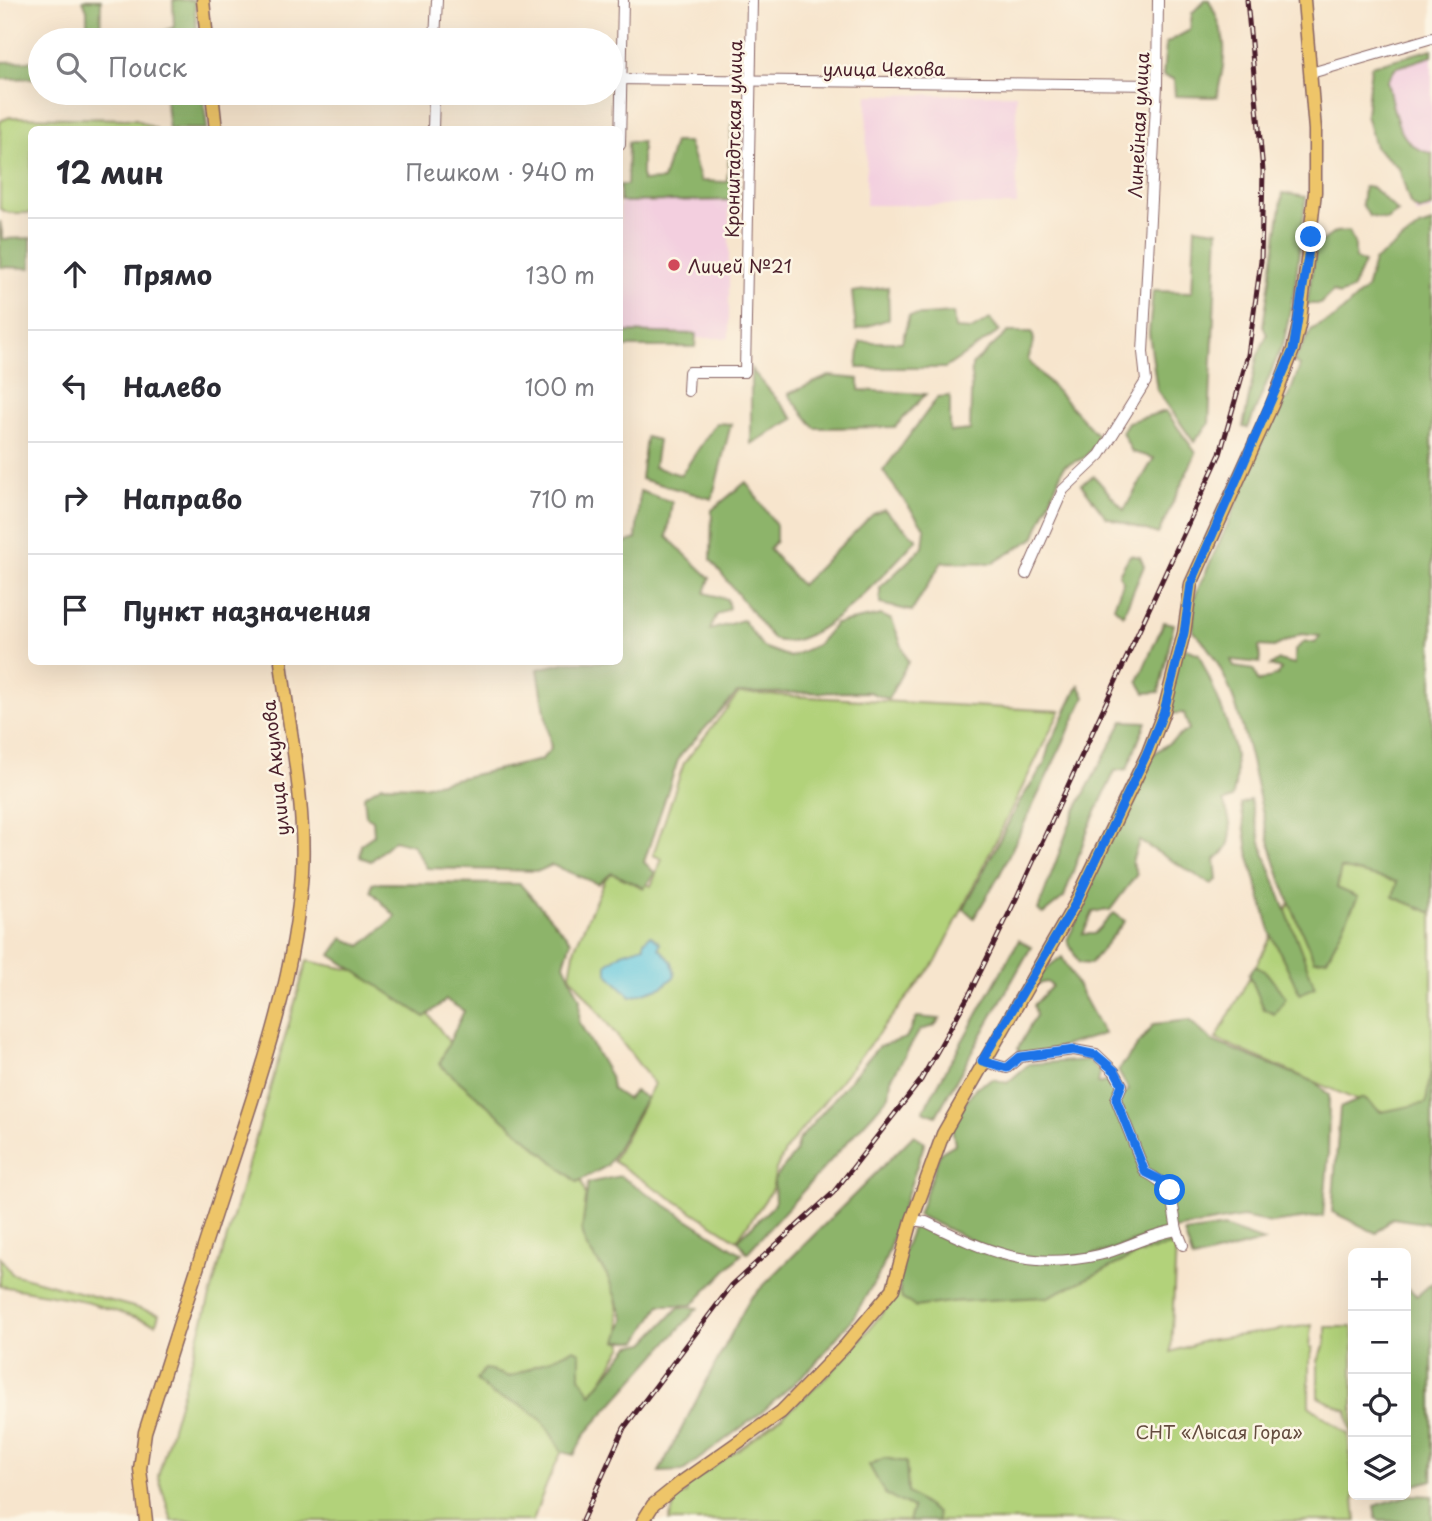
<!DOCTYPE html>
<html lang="ru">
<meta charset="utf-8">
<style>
body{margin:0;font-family:"Playpen Sans",sans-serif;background:#f7f7f7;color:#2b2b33}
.controls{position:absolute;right:21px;bottom:21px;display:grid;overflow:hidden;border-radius:10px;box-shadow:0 7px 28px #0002}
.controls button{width:63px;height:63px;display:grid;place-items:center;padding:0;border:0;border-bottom:2px solid #e1e1e2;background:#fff;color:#2b2b33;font:35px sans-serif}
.stop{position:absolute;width:21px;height:21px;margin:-16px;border:5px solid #1a73e8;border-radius:50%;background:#fff}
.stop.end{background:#1a73e8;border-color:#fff;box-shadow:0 2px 7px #0008}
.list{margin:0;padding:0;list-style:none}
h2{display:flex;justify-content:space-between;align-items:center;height:91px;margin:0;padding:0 28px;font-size:30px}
h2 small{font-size:23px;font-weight:400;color:#7c7c81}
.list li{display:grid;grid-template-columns:46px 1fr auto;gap:21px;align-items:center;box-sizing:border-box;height:112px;padding:0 28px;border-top:2px solid #e1e1e2}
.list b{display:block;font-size:26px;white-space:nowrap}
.list em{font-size:23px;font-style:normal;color:#7c7c81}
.icon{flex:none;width:38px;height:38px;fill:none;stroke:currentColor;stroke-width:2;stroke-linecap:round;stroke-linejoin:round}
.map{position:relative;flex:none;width:1432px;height:1521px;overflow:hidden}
.search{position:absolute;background:#fff;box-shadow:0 7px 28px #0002;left:28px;top:28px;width:595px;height:77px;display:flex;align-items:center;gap:18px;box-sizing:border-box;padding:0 24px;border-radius:38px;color:#7c7c81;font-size:26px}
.panel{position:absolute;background:#fff;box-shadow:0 7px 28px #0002;left:28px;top:126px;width:595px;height:539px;border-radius:10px}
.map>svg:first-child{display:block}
.built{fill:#f3cfdf}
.green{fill:#b2d27a;stroke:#7e7852;stroke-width:2}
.forest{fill:#8db46a;stroke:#6c6a4a;stroke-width:2;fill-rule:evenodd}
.water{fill:#61c7de;stroke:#567384;stroke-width:2}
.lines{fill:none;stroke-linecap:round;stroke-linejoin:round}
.minor-casing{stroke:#876464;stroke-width:12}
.major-casing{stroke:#876464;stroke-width:15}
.minor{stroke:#fff;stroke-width:10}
.major{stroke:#eec569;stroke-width:12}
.rail-casing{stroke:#4a1f2b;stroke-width:5}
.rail{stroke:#fcf5e5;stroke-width:2.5;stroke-dasharray:8;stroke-linecap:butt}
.route{stroke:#1a73e8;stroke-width:9}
.poi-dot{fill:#d1495b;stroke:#fcf5e5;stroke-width:2.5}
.labels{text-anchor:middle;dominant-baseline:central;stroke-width:5;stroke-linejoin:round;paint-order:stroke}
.street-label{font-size:18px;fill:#4a1f2b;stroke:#fcf5e5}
.poi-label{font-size:18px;fill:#4a1f2b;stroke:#fcf5e5;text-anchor:start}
.park-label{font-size:18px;fill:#644c3f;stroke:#fcf5e5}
</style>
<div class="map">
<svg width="1432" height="1521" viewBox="0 0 1432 1521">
<rect width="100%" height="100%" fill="#fcf5e5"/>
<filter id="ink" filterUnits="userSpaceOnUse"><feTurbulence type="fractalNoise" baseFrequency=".0143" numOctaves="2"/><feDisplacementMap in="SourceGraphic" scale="14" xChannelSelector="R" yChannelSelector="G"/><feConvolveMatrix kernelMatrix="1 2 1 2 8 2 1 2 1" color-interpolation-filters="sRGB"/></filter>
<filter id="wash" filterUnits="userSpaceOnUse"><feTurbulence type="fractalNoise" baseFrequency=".00686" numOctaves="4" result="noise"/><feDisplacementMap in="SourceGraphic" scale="28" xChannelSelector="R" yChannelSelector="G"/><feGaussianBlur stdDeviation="1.57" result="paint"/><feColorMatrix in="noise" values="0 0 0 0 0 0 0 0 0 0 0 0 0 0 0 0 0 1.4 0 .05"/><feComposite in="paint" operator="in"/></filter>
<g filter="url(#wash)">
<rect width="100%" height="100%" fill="#f7e5cd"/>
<g class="built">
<polygon points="1432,56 1432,210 1416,215 1374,73"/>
<polygon points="1016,94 1017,205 866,205 867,95"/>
<rect x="620" y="191" width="109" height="147"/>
</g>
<g class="green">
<polygon points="10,117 136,119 156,129 32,130 31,213 9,213 0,209 0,121"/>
<polygon points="739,693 1060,711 937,960 787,1148 776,1169 772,1190 737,1240 613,1161 654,1084 570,975 575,947 610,868 651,886 662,859 653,855 684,763"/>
<polygon points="1325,838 1432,881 1432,1102 1400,1119 1216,1039"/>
<path d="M307,961l51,10 61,30 65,89 96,86 36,122 7,48c-35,57 -70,112 -90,175h-361l-14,-45z"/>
<path d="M1176,1245l-5,107 36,-12 105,-15 -2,23h3l-4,15v43l39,28 8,87h-687l8,-25 9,-2 1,-9c59,-40 121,-83 167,-138 18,-20 34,-42 51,-63z"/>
<polygon points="0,1257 12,1274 159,1314 156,1324 80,1300 0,1286"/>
<polygon points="1326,1327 1352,1327 1353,1334 1353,1441 1347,1411 1318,1397 1318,1361 1326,1342"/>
</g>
<g class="forest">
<polygon points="83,0 101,0 100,40 87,40 87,10"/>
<polygon points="173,0 194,0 198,40 160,40 160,33 174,27"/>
<path d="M1205,0h4c21,42 17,53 8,97l-42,-1 -1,-17 -11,-3 3,-33 24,-13 2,-17z"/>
<path d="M1432,49v7l-37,12 -8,13c7,29 10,68 45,72v54l-13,4 -9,-7 -11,-36 -24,-21 -9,-32 5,-49z"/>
<polygon points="40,61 40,78 0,79 0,62"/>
<polygon points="165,93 203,93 207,129 169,129"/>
<polygon points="740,122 739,200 620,202 620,185 627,185 628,142 642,142 642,181 663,180 674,142 688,142 701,181 727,182 732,123"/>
<polygon points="1364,187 1372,187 1398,212 1386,220 1369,216 1362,204"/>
<polygon points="1283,193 1306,197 1295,285 1284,341 1248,428 1243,427 1257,357 1267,335 1263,326"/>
<polygon points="0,221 3,239 31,238 31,268 0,267"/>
<path d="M1432,223v690l-39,-16 4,-15 -56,-14 -4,20 21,9 -31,62 -13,1c-14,-34 -31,-69 -41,-105 -19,-66 -30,-179 -80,-224l1,-33 58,-128 22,-64 14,-7 12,-33 -7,-4 19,-33 23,-11 31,-29 8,-28 46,-34zM1301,634l19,2 -5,7 -10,-2 -10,9v14l-16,-4 -9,6 11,3 -4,6 -19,7 -4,-12 -20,-3 -3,-7 29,3 -1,-17 15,1z"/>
<polygon points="1195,227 1218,230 1209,424 1194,442 1157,390 1149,333 1153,291 1192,292"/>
<polygon points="1349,231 1355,246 1355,259 1364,263 1352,290 1339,295 1333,291 1320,304 1307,304 1316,246 1335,232"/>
<polygon points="888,287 889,319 856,330 852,292"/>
<polygon points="953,313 955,329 971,330 990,319 1000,331 945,368 857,368 860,342 902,342 909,316"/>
<polygon points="620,332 696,334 695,347 620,347"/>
<polygon points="1008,332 1032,332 1034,340 1028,360 1101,439 1084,458 1064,466 1034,538 993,563 942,562 912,611 880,604 880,588 923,547 925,529 883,471 938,397 950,396 950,432 970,430 972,365"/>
<polygon points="751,369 794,419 751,444"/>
<polygon points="829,376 859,379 859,390 926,394 895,427 815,428 788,394"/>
<polygon points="1166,411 1196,453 1158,534 1106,517 1081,484 1094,476 1124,510 1154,458 1132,452 1122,432 1128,422"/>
<polygon points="716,423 731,424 712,499 641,479 646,437 658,440 654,467 681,475"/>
<path d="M746,482l30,43v16l-7,8 32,36 72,-71 11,-4 33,29c-27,28 -102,118 -144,100l-62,-79 1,-50z"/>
<polygon points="640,491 672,502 667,537 710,578 705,593 727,599 729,608 716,616 710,630 743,620 763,647 790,657 817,645 835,624 881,615 892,620 908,662 888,699 869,692 737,693 679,757 644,862 655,873 644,888 612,873 598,884 552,865 539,871 427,868 413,845 394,840 371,861 360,857 361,844 374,835 373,820 366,816 364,796 382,785 423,786 541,760 551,749 538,669 568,662 620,662 620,545 636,539"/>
<polygon points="1130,555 1140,557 1144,566 1123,615 1114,607 1123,582 1119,574"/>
<polygon points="1164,622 1174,624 1159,692 1145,693 1138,681"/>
<path d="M1180,646l19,8c17,43 48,98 33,144l-9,4c9,19 14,45 -8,57l2,21 -6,4 -72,-43 -7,21 5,12 -27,36 -17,2 -10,22h11l20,-21 11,8 -35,43 -11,-1 -12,-23 15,-29 -3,-11 67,-141 43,-30 -5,-16 -16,1z"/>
<polygon points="1079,685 1085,697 1000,874 974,918 964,909 1018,804 1044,765 1049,746"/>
<polygon points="1123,721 1146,722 1127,769 1115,771 1088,829 1064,897 1043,914 1038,910 1074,813"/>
<polygon points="1250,800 1264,853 1315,987 1300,994 1271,934 1249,857 1241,804"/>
<polygon points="372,883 520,884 571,941 564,964 580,999 579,1022 610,1076 612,1089 627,1099 635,1091 646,1098 607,1166 577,1182 439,1064 464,1011 446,1000 425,1017 331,955 343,938 361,946 396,917 371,891"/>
<polygon points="1019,940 1031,947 936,1116 923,1111"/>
<polygon points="1062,957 1104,1034 1022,1058 1018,1048 1036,1015 1034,1005 1052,986 1047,982 1032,985 1038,976"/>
<polygon points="1255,966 1266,972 1286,998 1274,1014 1264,1009 1249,974"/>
<polygon points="917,1017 940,1019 934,1026 920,1030 891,1079 889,1096 747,1253 738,1240 775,1204 774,1180 795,1153 798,1141 878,1047 906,1038"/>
<polygon points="1189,1020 1212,1041 1315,1082 1329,1095 1328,1160 1323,1216 1271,1223 1243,1217 1158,1232 1097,1255 1050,1259 1002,1255 918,1215 940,1153 955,1144 951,1123 976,1087 993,1079 1007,1083 1029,1064 1087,1060 1100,1072 1098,1084 1111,1080 1122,1096 1129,1090 1118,1071 1154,1024"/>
<polygon points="1432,1062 1432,1224 1392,1218 1376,1233 1332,1212 1340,1108 1363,1098 1381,1112 1426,1103"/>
<polygon points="914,1135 925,1142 882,1269 853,1318 813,1366 762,1412 683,1471 659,1472 749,1300"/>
<polygon points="620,1176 742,1254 692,1305 660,1305 638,1341 617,1341 624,1319 607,1275 586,1246 582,1230 588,1183"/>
<path d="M914,1223c23,4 42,20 64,28 69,25 119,2 185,-17l13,4 -2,7 -36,9 -90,43 -98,5 -34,5 -14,-8 -6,-29z"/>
<polygon points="1224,1227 1264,1241 1193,1260 1184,1233"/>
<polygon points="1432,1283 1432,1480 1406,1488 1406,1286 1417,1296"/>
<polygon points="679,1307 698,1308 586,1433 574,1455 562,1452 543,1421 521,1405 493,1395 476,1380 485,1369 510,1377 574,1349 580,1352 580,1377 591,1394 630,1346 645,1343"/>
<polygon points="884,1458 906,1462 908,1493 937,1513 938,1521 909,1521 913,1508 885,1494 869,1465"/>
<polygon points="1411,1495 1432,1496 1432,1521 1380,1521 1376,1518 1374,1506"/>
</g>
<polygon class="water" points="650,935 660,943 659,948 672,962 675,976 662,987 631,997 607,973 607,964 622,953 644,946 644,941"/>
</g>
<g filter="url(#ink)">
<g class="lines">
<defs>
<g id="minor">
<polyline points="435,40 437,0"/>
<polyline points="1311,73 1432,38"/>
<polyline points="611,79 1157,85"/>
<polyline points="433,130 434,93"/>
<polyline points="620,145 623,0"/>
<polyline points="688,391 689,372 745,372 752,0"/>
<polyline points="1026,574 1063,490 1100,455 1146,381 1143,352 1157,85 1158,0"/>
<path d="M982,1061l25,7 13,-11 54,-7 22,4 18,17 8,14 -6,14 29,73c30,15 26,27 32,58"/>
<path d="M912,1220l14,2c62,30 103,49 173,33 26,-6 50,-21 78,-25l6,15"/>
</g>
<g id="major">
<polyline points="203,0 207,40"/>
<polyline points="212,93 216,130"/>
<path d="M146,1521l-6,-52 5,-37c27,-84 53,-168 81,-252 33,-101 69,-201 76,-308 4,-69 -13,-142 -21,-210"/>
<polyline points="643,1521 653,1505 679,1484 781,1412 845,1346 893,1289 912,1220 943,1134 1075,904 1148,753 1164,711 1184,633 1191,584 1272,405 1293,350 1300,321 1315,192 1315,130 1304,0"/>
</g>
</defs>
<use href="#minor" class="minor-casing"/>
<use href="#major" class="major-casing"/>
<use href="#minor" class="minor"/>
<use href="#major" class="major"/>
<defs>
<polyline id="rail" points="582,1521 624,1428 732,1285 833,1193 921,1080 970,993 1016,899 1220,454 1248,355 1261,261 1263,171 1247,0"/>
</defs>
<use href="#rail" class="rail-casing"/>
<use href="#rail" class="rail"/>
</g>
</g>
<g class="lines" filter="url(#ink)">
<polyline class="route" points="1170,1190 1163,1181 1145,1172 1116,1099 1122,1084 1115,1071 1096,1055 1074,1050 1020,1057 1007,1068 982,1061 1075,904 1147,753 1164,711 1184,633 1191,584 1293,350 1311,237"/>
</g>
<circle class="poi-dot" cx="674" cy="265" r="7"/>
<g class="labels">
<g class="street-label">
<text x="884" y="68">улица Чехова</text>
<text transform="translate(1138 125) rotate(-87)">Линейная улица</text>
<text transform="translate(733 139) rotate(-89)">Кронштадтская улица</text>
<text transform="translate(275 768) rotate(-96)">улица Акулова</text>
</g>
<g class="poi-label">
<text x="688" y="265">Лицей №21</text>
</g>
<g class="park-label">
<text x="1219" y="1431">СНТ «Лысая Гора»</text>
</g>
</g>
</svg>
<div class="controls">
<button>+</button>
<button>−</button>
<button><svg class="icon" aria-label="locate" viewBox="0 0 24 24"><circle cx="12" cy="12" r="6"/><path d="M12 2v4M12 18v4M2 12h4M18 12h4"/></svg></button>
<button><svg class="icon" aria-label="layers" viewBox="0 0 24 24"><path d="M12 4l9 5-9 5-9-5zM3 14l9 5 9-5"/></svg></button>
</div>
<div class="stop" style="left:1170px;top:1190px"></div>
<div class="stop end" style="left:1311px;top:237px"></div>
<div class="search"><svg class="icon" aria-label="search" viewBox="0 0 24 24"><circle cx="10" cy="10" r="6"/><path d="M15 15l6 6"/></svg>Поиск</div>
<section class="panel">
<h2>12 мин<small>Пешком · 940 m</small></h2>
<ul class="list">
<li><svg class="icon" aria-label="ahead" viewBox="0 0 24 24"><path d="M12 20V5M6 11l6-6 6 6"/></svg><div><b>Прямо</b></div><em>130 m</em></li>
<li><svg class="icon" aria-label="left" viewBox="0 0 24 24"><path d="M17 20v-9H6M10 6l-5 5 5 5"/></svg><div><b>Налево</b></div><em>100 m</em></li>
<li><svg class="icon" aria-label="right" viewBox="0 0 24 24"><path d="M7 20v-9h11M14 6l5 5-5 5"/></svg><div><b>Направо</b></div><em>710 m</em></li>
<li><svg class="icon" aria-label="arrive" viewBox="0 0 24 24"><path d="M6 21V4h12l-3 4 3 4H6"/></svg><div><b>Пункт назначения</b></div></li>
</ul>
</section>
</div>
